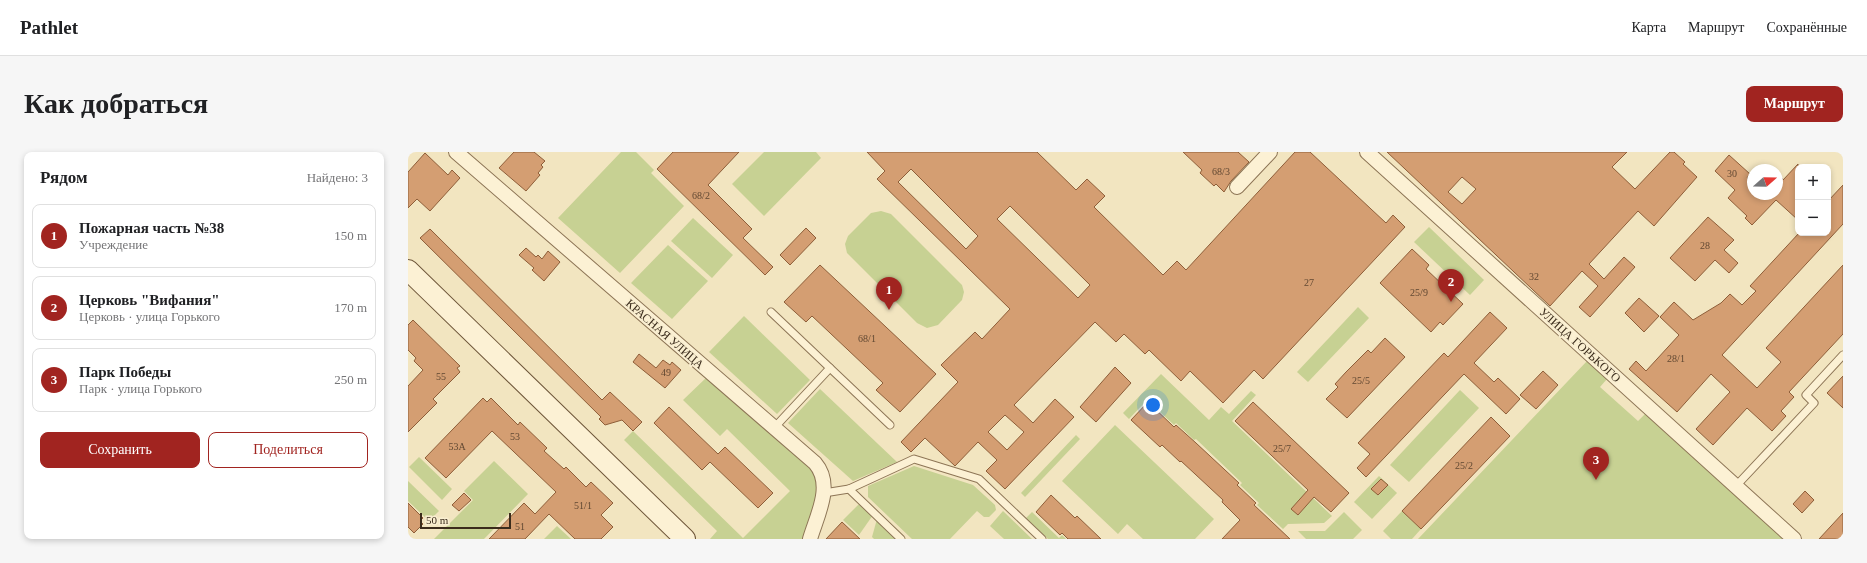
<!DOCTYPE html>
<html lang="ru">
<meta charset="utf-8">
<style>
body{margin:0;font-family:Georgia,serif;background:#f6f6f6;color:#202124}
.controls{position:absolute;right:12px;top:12px;display:grid;overflow:hidden;border-radius:8px;box-shadow:0 2px 6px #0003}
.controls button{width:36px;height:36px;display:grid;place-items:center;padding:0;border:0;border-bottom:1px solid #e0e0e0;background:#fff;color:#202124;font:20px sans-serif}
.compass{position:absolute;left:1339px;top:12px;width:36px;height:36px;border-radius:50%;background:#fff;box-shadow:0 2px 6px #0003;rotate:70deg}
.scale{position:absolute;left:12px;bottom:10px;width:91px;box-sizing:border-box;padding-left:4px;border:2px solid #3b2c1c;border-top:0;font-size:11px;line-height:14px;white-space:nowrap;color:#3b2c1c;-webkit-text-stroke:3px #f9eed0;paint-order:stroke}
.you{position:absolute;left:745px;top:253px;width:14px;height:14px;margin:-10px;border:3px solid #fff;border-radius:50%;background:#1a73e8;box-shadow:0 0 0 6px #1a73e833}
.badge{display:grid;place-items:center;width:26px;height:26px;border-radius:50%;background:#a12420;color:#fff;font-size:13px;font-weight:700}
.pin{position:absolute;translate:-50% -33px;filter:drop-shadow(0 1px 2px #0008)}
.pin::after{content:'';position:absolute;top:21px;width:14px;height:12px;background:inherit;clip-path:polygon(0 0,100% 0,50% 100%)}
.list{margin:0;padding:0;list-style:none}
h2{display:flex;justify-content:space-between;align-items:center;height:52px;margin:0;padding:0 16px;font-size:17px}
h2 small{font-size:13px;font-weight:400;color:#757577}
.list li{display:grid;grid-template-columns:26px 1fr auto;gap:12px;align-items:center;box-sizing:border-box;height:64px;margin:0 8px 8px;padding:0 8px;border:1px solid #e0e0e0;border-radius:8px}
.list b{display:block;font-size:15px;white-space:nowrap}
.list p{margin:0;font-size:13px;white-space:nowrap;color:#757577}
.list em{font-size:13px;font-style:normal;color:#757577}
.actions{display:flex;gap:8px;padding:12px 16px}
.actions a{flex:1;padding:9px 0;border:1px solid #a12420;border-radius:8px;text-align:center;font-size:14px;color:#a12420}
.actions .main{background:#a12420;color:#fff}
.map{position:relative;flex:none;width:1435px;height:387px;overflow:hidden;border-radius:8px}
header{display:flex;align-items:center;gap:24px;box-sizing:border-box;height:56px;padding:0 20px;background:#fff;border-bottom:1px solid #e0e0e0}
header strong{font-size:19px}
nav{display:flex;gap:22px;margin-inline-start:auto;font-size:14px}
.intro{display:flex;align-items:center;justify-content:space-between;box-sizing:border-box;height:96px;padding:0 24px}
h1{margin:0;font-size:28px}
.button{padding:10px 18px;border-radius:8px;background:#a12420;color:#fff;font-size:14px;font-weight:700}
main{display:flex;gap:24px;padding:0 24px}
aside{flex:1;background:#fff;border-radius:8px;box-shadow:0 2px 6px #0003}
.map>svg:first-child{display:block}
.green{fill:#c7d193}
.building{fill:#d49e72;stroke:#8e5e39;fill-rule:evenodd}
.lines{fill:none;stroke-linecap:round;stroke-linejoin:round}
.lane-casing{stroke:#8d7556;stroke-width:9}
.street-casing{stroke:#8d7556;stroke-width:16}
.secondary-casing{stroke:#6e5639;stroke-width:22}
.lane{stroke:#fcf1d4;stroke-width:7}
.street{stroke:#fcf1d4;stroke-width:14}
.secondary{stroke:#fcf1d4;stroke-width:20}
.labels{text-anchor:middle;dominant-baseline:central;stroke-width:3.5;stroke-linejoin:round;paint-order:stroke}
.number-label{font-size:10px;fill:#614832}
.street-label{font-size:12px;fill:#3b2c1c;stroke:#f9eed0}
</style>
<header>
<strong>Pathlet</strong>
<nav><a>Карта</a><a>Маршрут</a><a>Сохранённые</a></nav>
</header>
<div class="intro"><h1>Как добраться</h1><a class="button">Маршрут</a></div>
<main>
<aside>
<h2>Рядом<small>Найдено: 3</small></h2>
<ul class="list">
<li><span class="badge">1</span><div><b>Пожарная часть №38</b><p>Учреждение</p></div><em>150 m</em></li>
<li><span class="badge">2</span><div><b>Церковь &quot;Вифания&quot;</b><p>Церковь · улица Горького</p></div><em>170 m</em></li>
<li><span class="badge">3</span><div><b>Парк Победы</b><p>Парк · улица Горького</p></div><em>250 m</em></li>
</ul>
<div class="actions"><a class="main">Сохранить</a><a>Поделиться</a></div>
</aside>
<div class="map">
<svg width="1435" height="387" viewBox="0 0 1435 387">
<rect width="100%" height="100%" fill="#f2e5c0"/>
<g class="green">
<polygon points="213,0 228,0 246,18 243,21 276,54 212,121 150,66"/>
<polygon points="356,0 408,0 413,6 356,64 324,32"/>
<polygon points="473,59 483,62 554,133 556,140 554,148 530,173 519,176 509,171 439,101 437,92 440,84 463,61"/>
<polygon points="285,66 325,103 304,126 263,89"/>
<polygon points="1021,75 1076,128 1062,143 1006,90"/>
<polygon points="260,93 300,129 264,167 223,131"/>
<polygon points="950,155 961,166 900,230 889,220"/>
<polygon points="336,164 402,228 369,262 301,200"/>
<polygon points="1179,209 1199,227 1192,235 1230,269 1237,262 1375,387 1010,387"/>
<polygon points="753,222 801,268 813,255 821,262 843,239 848,243 824,269 924,364 916,371 880,372 875,377 849,353 851,351 832,333 834,331 788,287 786,288 768,271 766,273 739,248 721,267 715,261"/>
<polygon points="299,225 406,318 411,339 397,387 302,387 309,379 216,288 225,279 335,386 382,339 319,277 312,284 275,248"/>
<polygon points="412,237 489,310 445,329 380,271"/>
<polygon points="1052,238 1071,256 1001,330 982,313"/>
<polygon points="707,273 806,367 787,387 735,387 719,372 710,382 654,329"/>
<polygon points="668,283 672,287 617,345 613,341"/>
<polygon points="11,305 44,337 34,348 1,315"/>
<polygon points="86,309 120,342 76,387 26,387 65,348 56,339"/>
<polygon points="506,314 565,333 587,353 588,358 581,365 576,365 569,359 542,387 504,387 460,345 460,334"/>
<polygon points="971,324 989,341 964,367 946,350"/>
<polygon points="0,329 31,359 21,369 0,349"/>
<polygon points="452,351 465,363 451,383 435,368"/>
<polygon points="595,359 624,387 596,387 582,374"/>
<polygon points="994,359 1013,377 1004,387 983,387 975,379"/>
<polygon points="624,360 651,386 654,383 658,387 640,387 618,366"/>
<polygon points="936,360 954,378 945,387 898,387 890,379 917,379"/>
<polygon points="469,367 490,387 466,387 464,385"/>
<polygon points="149,374 163,387 136,387"/>
</g>
<g class="building">
<polygon points="106,0 126,0 137,9 133,13 135,15 130,21 132,23 118,39 91,16"/>
<polygon points="265,0 331,0 300,33 344,77 335,86 365,115 357,123 249,17"/>
<path d="M459,0h170l39,38 11,-11 18,17 -11,11 69,68 14,-14 9,9 109,-118h15l76,71 7,-8 12,12 -142,152 -9,-9 -31,33 -33,-32 -9,10 -32,-31 -4,4 -21,-20 -8,8 -21,-20 -81,83 19,18 22,-24 19,18 -69,72 -19,-18 11,-11 -19,-18 -23,24 -30,-28 -14,14 -10,-10 57,-60 -17,-17 34,-33 7,7 28,-30 -133,-130 8,-8zM503,17l67,67 -12,13 -68,-67zM602,54l80,79 -12,13 -81,-79zM597,263l19,17 -17,18 -19,-18z"/>
<polygon points="775,0 830,0 841,10 823,29 816,40 808,32 806,34 792,21 794,18"/>
<path d="M979,0h240l-15,15 23,22 35,-37h4l11,10 -2,2 14,13 -43,49 -16,-15 -49,53 15,15 20,-22 11,10 -45,50 -11,-10 19,-21 -16,-15 -32,35zM1054,25l14,12 -14,15 -14,-12z"/>
<polygon points="17,1 40,23 44,18 52,26 22,59 9,47 0,56 0,20"/>
<polygon points="1321,3 1342,22 1339,26 1345,32 1345,42 1369,42 1369,31 1374,26 1375,28 1390,12 1390,68 1368,48 1344,73 1337,66 1339,64 1320,46 1327,38 1307,19"/>
<polygon points="1435,33 1435,72 1314,203 1349,236 1373,210 1358,196 1435,113 1435,182 1381,240 1386,245 1373,259 1378,264 1364,279 1339,256 1305,293 1288,277 1322,240 1303,222 1269,260 1221,217 1228,209 1238,219 1271,183 1252,165 1266,150 1285,168 1313,151 1322,142 1334,153 1348,139 1342,134 1391,81 1420,81 1420,49"/>
<polygon points="1300,65 1326,88 1316,98 1330,111 1321,121 1307,108 1287,129 1262,106"/>
<polygon points="398,76 408,86 382,113 372,103"/>
<polygon points="22,77 194,248 202,240 234,270 225,279 214,268 197,273 191,267 193,265 12,86"/>
<polygon points="118,96 128,105 130,103 134,107 140,99 152,110 136,129 124,118 126,116 111,103"/>
<polygon points="1004,97 1021,113 1018,117 1055,152 1035,173 1032,170 1023,180 972,131"/>
<polygon points="412,113 528,222 492,260 468,238 475,231 404,164 398,170 376,150"/>
<polygon points="1231,146 1251,164 1236,180 1217,161"/>
<polygon points="1082,160 1099,176 1066,211 1086,230 1090,226 1112,247 1098,262 1056,222 958,325 949,316 962,302 950,291 1036,201 1040,205"/>
<polygon points="5,168 52,214 49,216 52,220 25,247 29,251 0,280 0,234 15,218 6,209 8,206 0,198 0,173"/>
<polygon points="977,186 997,205 939,266 918,247 930,235 927,232 938,220 960,198 963,201"/>
<polygon points="231,202 248,216 255,208 262,213 264,210 273,218 257,236 225,210"/>
<polygon points="707,215 723,231 688,270 672,255"/>
<polygon points="1135,219 1150,233 1128,257 1112,243"/>
<polygon points="1435,224 1435,256 1419,241"/>
<polygon points="75,246 79,250 83,246 110,273 112,270 139,296 136,299 156,317 158,315 178,335 183,330 205,351 193,363 205,375 193,387 167,387 141,362 117,387 81,387 116,351 127,362 148,340 84,279 38,326 17,306"/>
<polygon points="740,250 766,275 768,273 788,291 831,331 829,333 848,351 846,353 882,387 814,387 832,368 814,350 815,348 773,309 772,310 754,293 752,295 723,268"/>
<polygon points="845,250 941,341 923,360 906,345 890,363 883,357 900,338 827,269"/>
<polygon points="261,255 310,302 317,295 365,341 350,356 302,310 294,318 246,271"/>
<polygon points="1083,265 1102,284 1013,377 994,359"/>
<polygon points="973,327 980,333 970,343 963,337"/>
<polygon points="1397,339 1406,348 1394,361 1385,352"/>
<polygon points="56,341 63,348 51,359 44,353"/>
<polygon points="643,343 667,366 669,364 693,387 660,387 654,381 652,383 628,360"/>
<polygon points="0,351 15,366 12,369 15,372 6,381 0,375"/>
<polygon points="1435,361 1435,387 1411,387"/>
<polygon points="434,370 452,387 418,387"/>
</g>
<g class="lines">
<defs>
<g id="lane">
<polyline points="363,160 482,273"/>
<polyline points="366,276 422,216"/>
<polyline points="1328,334 1406,251 1398,243 1435,203"/>
<polyline points="441,337 493,387"/>
<polyline points="416,341 441,337 506,307 571,327 634,387"/>
</g>
<g id="street">
<path d="M48,0l359,311c19,22 2,52 -5,76"/>
<polyline points="959,0 1386,387"/>
<polyline points="829,35 862,0"/>
</g>
<polyline id="secondary" points="0,118 277,387"/>
</defs>
<use href="#lane" class="lane-casing"/>
<use href="#street" class="street-casing"/>
<use href="#secondary" class="secondary-casing"/>
<use href="#lane" class="lane"/>
<use href="#street" class="street"/>
<use href="#secondary" class="secondary"/>
</g>
<g class="labels">
<g class="number-label">
<text x="813" y="19">68/3</text>
<text x="1324" y="21">30</text>
<text x="293" y="43">68/2</text>
<text x="1297" y="93">28</text>
<text x="1126" y="124">32</text>
<text x="901" y="130">27</text>
<text x="1011" y="140">25/9</text>
<text x="459" y="186">68/1</text>
<text x="1268" y="206">28/1</text>
<text x="258" y="220">49</text>
<text x="33" y="224">55</text>
<text x="953" y="228">25/5</text>
<text x="107" y="284">53</text>
<text x="49" y="294">53А</text>
<text x="874" y="296">25/7</text>
<text x="1056" y="313">25/2</text>
<text x="175" y="353">51/1</text>
<text x="112" y="374">51</text>
</g>
<g class="street-label">
<text transform="translate(257 182) rotate(41)">КРАСНАЯ УЛИЦА</text>
<text transform="translate(1172 193) rotate(42)">УЛИЦА ГОРЬКОГО</text>
</g>
</g>
</svg>
<div class="controls">
<button>+</button>
<button>−</button>
</div>
<svg class="compass" viewBox="-18 -18 36 36"><path d="M0-13l5 13h-10z" fill="#e53935"/><path d="M0 13l5-13h-10z" fill="#757577"/></svg>
<div class="scale">50 m</div>
<div class="you"></div>
<div class="pin badge" style="left:481px;top:158px">1</div>
<div class="pin badge" style="left:1043px;top:150px">2</div>
<div class="pin badge" style="left:1188px;top:328px">3</div>
</div>
</main>
